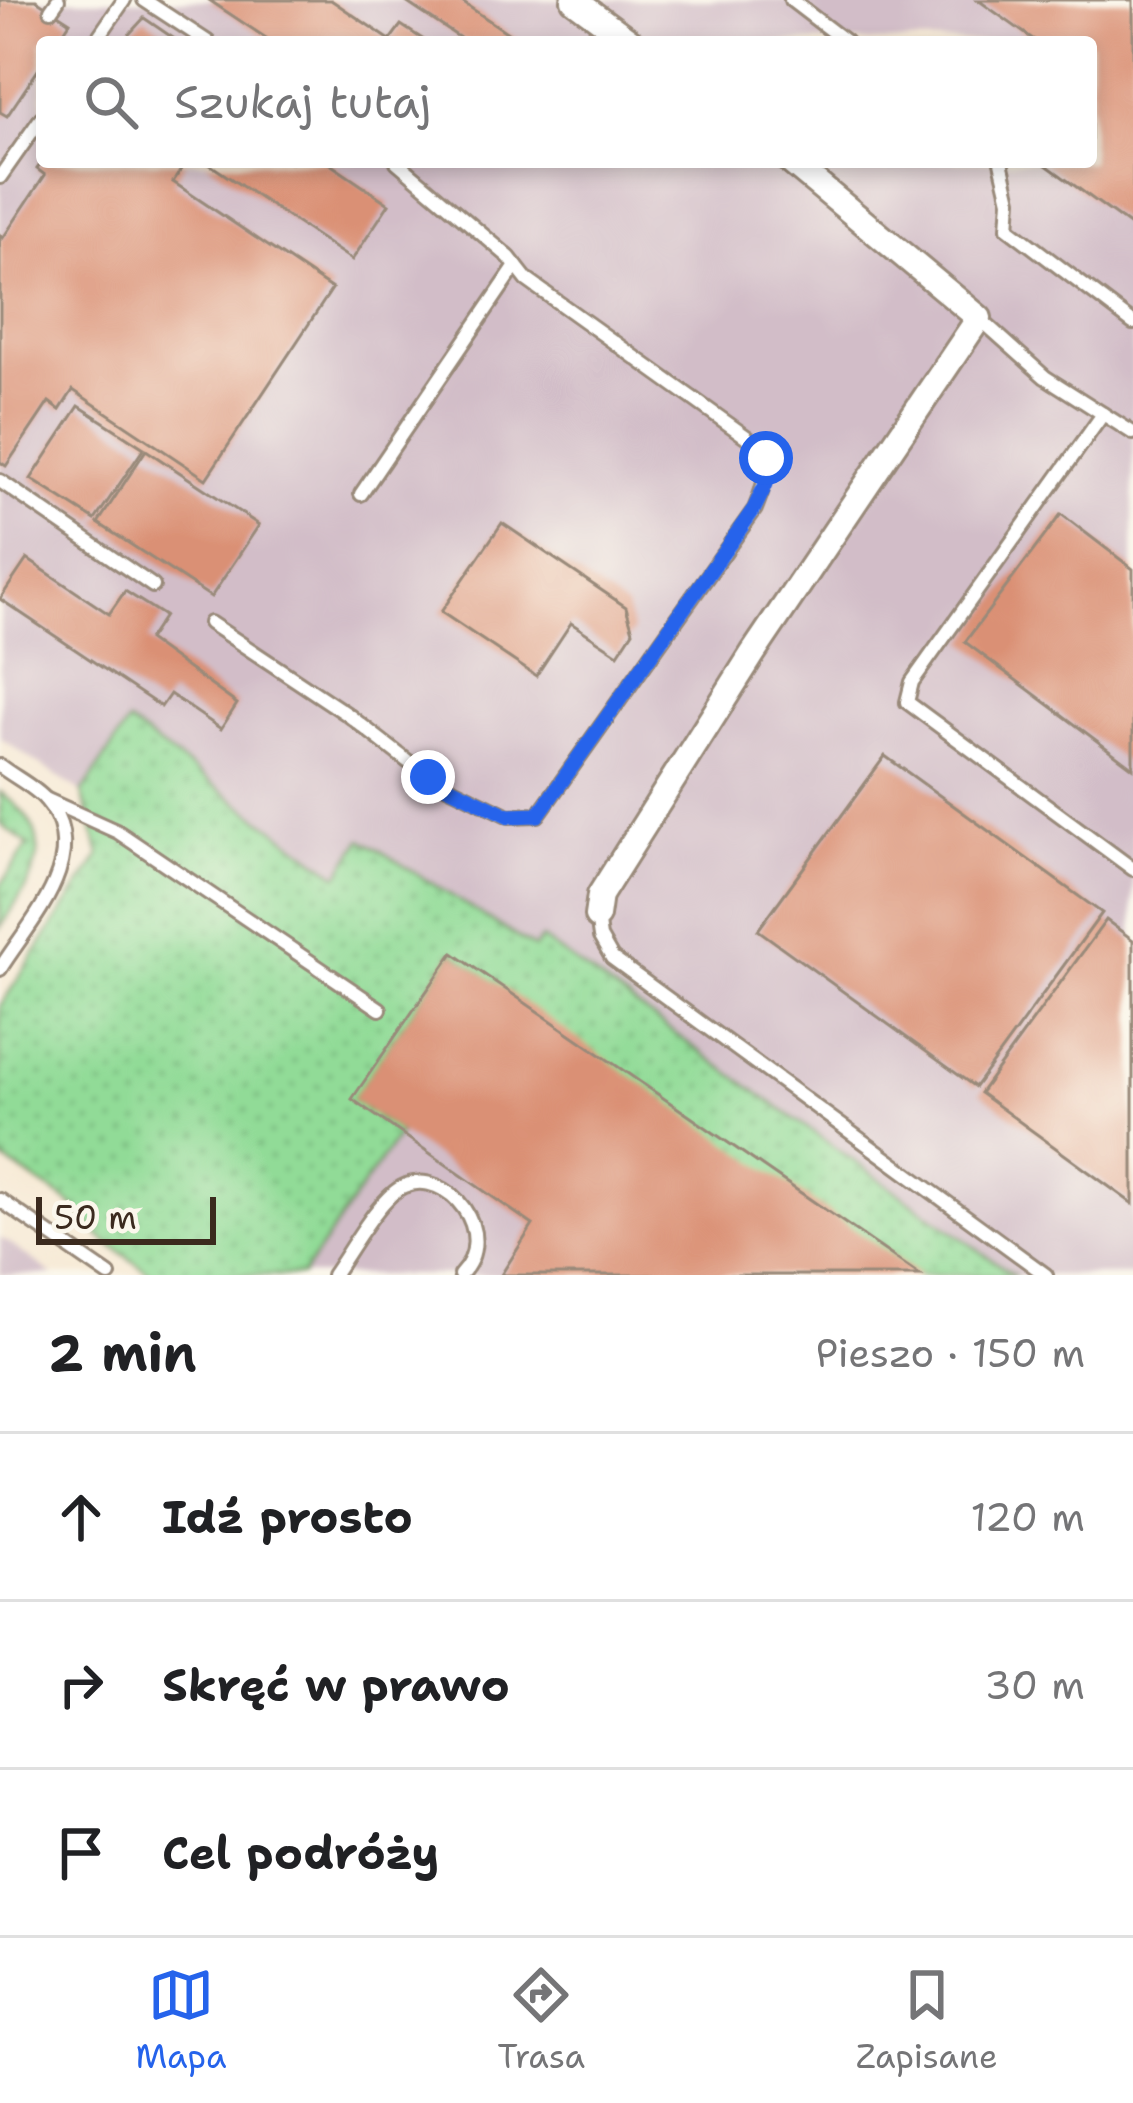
<!DOCTYPE html>
<html lang="pl">
<meta charset="utf-8">
<style>
body{margin:0;font-family:"Shantell Sans",sans-serif;background:#f6f6f6;color:#202124}
.scale{position:absolute;left:36px;bottom:30px;width:180px;box-sizing:border-box;padding-left:12px;border:6px solid #3b2a1e;border-top:0;font-size:33px;line-height:42px;white-space:nowrap;color:#3b2a1e;-webkit-text-stroke:9px #fbf7ec;paint-order:stroke}
.stop{position:absolute;width:36px;height:36px;margin:-27px;border:9px solid #2563eb;border-radius:50%;background:#fff}
.stop.end{background:#2563eb;border-color:#fff;box-shadow:0 3px 12px #0008}
.list{margin:0;padding:0;list-style:none}
h2{display:flex;justify-content:space-between;align-items:center;height:156px;margin:0;padding:0 48px;font-size:51px}
h2 small{font-size:39px;font-weight:400;color:#757577}
.list li{display:grid;grid-template-columns:78px 1fr auto;gap:36px;align-items:center;box-sizing:border-box;height:168px;padding:0 48px;border-top:3px solid #e0e0e0}
.list b{display:block;font-size:45px;white-space:nowrap}
.list em{font-size:39px;font-style:normal;color:#757577}
.icon{flex:none;width:66px;height:66px;fill:none;stroke:currentColor;stroke-width:2;stroke-linecap:round;stroke-linejoin:round}
.map{position:relative;flex:none;width:1133px;height:1275px;overflow:hidden}
.search{position:absolute;background:#fff;box-shadow:0 6px 18px #0003;left:36px;right:36px;top:36px;height:132px;display:flex;align-items:center;gap:30px;box-sizing:border-box;padding:0 42px;border-radius:12px;color:#757577;font-size:45px}
.sheet{height:660px;background:#fff}
nav{display:flex;justify-content:space-around;align-items:center;box-sizing:border-box;height:168px;border-top:3px solid #e0e0e0;background:#fff;font-size:33px;color:#757577}
nav a{display:grid;justify-items:center;gap:6px}
nav .on{color:#2563eb}
.map>svg:first-child{display:block}
.industrial{fill:#d2bdc8;fill-rule:evenodd}
.grass{fill:url(#grass-dots);stroke:#66825a;stroke-width:3}
.building{fill:#da9075}
.lines{fill:none;stroke-linecap:round;stroke-linejoin:round}
.service-casing{stroke:#998a7a;stroke-width:18}
.minor-casing{stroke:#998a7a;stroke-width:30}
.service{stroke:#fff;stroke-width:12}
.minor{stroke:#fff;stroke-width:24}
.route{stroke:#2563eb;stroke-width:15}
</style>
<div class="map">
<svg width="1133" height="1275" viewBox="0 0 1133 1275">
<defs>
<pattern id="grass-dots" width="8" height="8" patternUnits="userSpaceOnUse" patternTransform="scale(3)"><rect width="8" height="8" fill="#91db97"/><path d="M2 2h.1M6 6h.1" fill="none" stroke="#7ebc82" stroke-width="1.8" stroke-linecap="round"/></pattern>
</defs>
<rect width="100%" height="100%" fill="#fbf7ec"/>
<filter id="ink" filterUnits="userSpaceOnUse"><feTurbulence type="fractalNoise" baseFrequency=".00833" numOctaves="2"/><feDisplacementMap in="SourceGraphic" scale="24" xChannelSelector="R" yChannelSelector="G"/><feConvolveMatrix kernelMatrix="1 2 1 2 8 2 1 2 1" color-interpolation-filters="sRGB"/></filter>
<filter id="wash" filterUnits="userSpaceOnUse"><feTurbulence type="fractalNoise" baseFrequency=".004" numOctaves="4" result="noise"/><feDisplacementMap in="SourceGraphic" scale="48" xChannelSelector="R" yChannelSelector="G"/><feGaussianBlur stdDeviation="2.7" result="paint"/><feColorMatrix in="noise" values="0 0 0 0 0 0 0 0 0 0 0 0 0 0 0 0 0 1.4 0 .05"/><feComposite in="paint" operator="in"/></filter>
<g filter="url(#wash)">
<rect width="100%" height="100%" fill="#f7ead6"/>
<g class="industrial">
<path d="M0,0h1133v1275h-119l-472,-336 -7,9 -172,-109 -24,36 -211,-151 -46,69 -82,-55zM42,42h1049v120h-1049z"/>
<polygon points="453,953 917,1275 302,1275 399,1133 352,1099"/>
<polygon points="0,1237 53,1275 0,1275"/>
</g>
<g class="grass">
<polygon points="128,723 338,875 362,839 534,948 542,939 1014,1275 917,1275 599,1059 453,953 353,1099 400,1132 302,1275 152,1275 101,1238 70,1203 0,1158 0,1006 100,855 82,793"/>
<path d="M0,792c64,46 35,83 0,136v-42l28,-41 -28,-21z"/>
</g>
<g id="blocks">
<g class="building">
<polygon points="0,0 36,0 70,22 57,42 42,42 42,64 7,116 0,112"/>
<polygon points="209,0 331,0 390,40 401,25 427,42 272,42"/>
<polygon points="403,0 459,0 521,42 466,42"/>
<polygon points="978,0 1133,0 1133,228 1042,162 1091,162 1091,42 1037,42"/>
<polygon points="144,18 179,42 122,42"/>
<polygon points="42,162 186,162 173,182 332,289 206,479 73,390 60,410 49,402 6,466 0,462 0,235 3,238 45,175 37,169"/>
<polygon points="206,162 327,162 389,204 352,260"/>
<polygon points="79,406 144,448 95,520 31,479"/>
<polygon points="146,450 259,525 211,597 98,523"/>
<polygon points="1061,514 1133,569 1133,768 965,642"/>
<polygon points="502,523 626,607 633,631 618,654 571,623 536,676 441,612"/>
<polygon points="27,559 109,614 125,591 164,616 148,640 237,704 221,729 170,694 161,707 0,599"/>
<polygon points="885,756 1102,913 975,1087 758,930"/>
<polygon points="1106,920 1133,940 1133,1204 980,1093"/>
<polygon points="453,953 920,1275 501,1275 533,1225 352,1099"/>
</g>
</g>
</g>
<g filter="url(#ink)">
<use href="#blocks" fill-opacity="0" stroke="#998a7a" stroke-width="3"/>
<g class="lines">
<defs>
<g id="service">
<polyline points="144,0 208,42"/>
<polyline points="791,0 846,42"/>
<polyline points="51,10 58,0"/>
<polyline points="95,42 124,0"/>
<polyline points="1001,162 1010,200 1008,228 1133,323"/>
<polyline points="0,177 42,117"/>
<polyline points="979,318 1045,377 1133,433"/>
<polyline points="1103,414 912,682 907,702 1133,869"/>
<polyline points="0,481 153,586"/>
<polyline points="361,494 516,266"/>
<path d="M210,623l137,91 81,63 81,39 29,-1 217,-306c10,-25 17,-43 0,-66l-228,-163 -18,-23 -112,-95"/>
<path d="M0,766c14,11 35,21 46,34 48,56 -16,121 -46,169"/>
<polyline points="45,799 118,832 380,1009"/>
<polyline points="597,916 600,937 612,958 1046,1275"/>
<polyline points="0,1200 109,1275"/>
<path d="M333,1275c16,-22 47,-79 71,-89 43,-19 97,48 56,89"/>
</g>
<g id="minor">
<polyline points="574,0 631,42"/>
<polyline points="597,916 600,895 753,653 979,318 791,162"/>
</g>
</defs>
<use href="#service" class="service-casing"/>
<use href="#minor" class="minor-casing"/>
<use href="#service" class="service"/>
<use href="#minor" class="minor"/>
</g>
</g>
<g class="lines" filter="url(#ink)">
<polyline class="route" points="428,777 509,816 538,815 754,509 766,484 766,458"/>
</g>
</svg>
<div class="scale">50 m</div>
<div class="stop" style="left:766px;top:458px"></div>
<div class="stop end" style="left:428px;top:777px"></div>
<div class="search"><svg class="icon" aria-label="search" viewBox="0 0 24 24"><circle cx="10" cy="10" r="6"/><path d="M15 15l6 6"/></svg>Szukaj tutaj</div>
</div>
<section class="sheet">
<h2>2 min<small>Pieszo · 150 m</small></h2>
<ul class="list">
<li><svg class="icon" aria-label="ahead" viewBox="0 0 24 24"><path d="M12 20V5M6 11l6-6 6 6"/></svg><div><b>Idź prosto</b></div><em>120 m</em></li>
<li><svg class="icon" aria-label="right" viewBox="0 0 24 24"><path d="M7 20v-9h11M14 6l5 5-5 5"/></svg><div><b>Skręć w prawo</b></div><em>30 m</em></li>
<li><svg class="icon" aria-label="arrive" viewBox="0 0 24 24"><path d="M6 21V4h12l-3 4 3 4H6"/></svg><div><b>Cel podróży</b></div></li>
</ul>
</section>
<nav>
<a class="on"><svg class="icon" aria-label="map" viewBox="0 0 24 24"><path d="M3 6l6-2 6 2 6-2v14l-6 2-6-2-6 2zM9 4v14M15 6v14"/></svg>Mapa</a>
<a><svg class="icon" aria-label="directions" viewBox="0 0 24 24"><path d="M12 3l9 9-9 9-9-9zM9 14v-3h6M13 9l2 2-2 2"/></svg>Trasa</a>
<a><svg class="icon" aria-label="saved" viewBox="0 0 24 24"><path d="M7 4h10v16l-5-4-5 4z"/></svg>Zapisane</a>
</nav>
